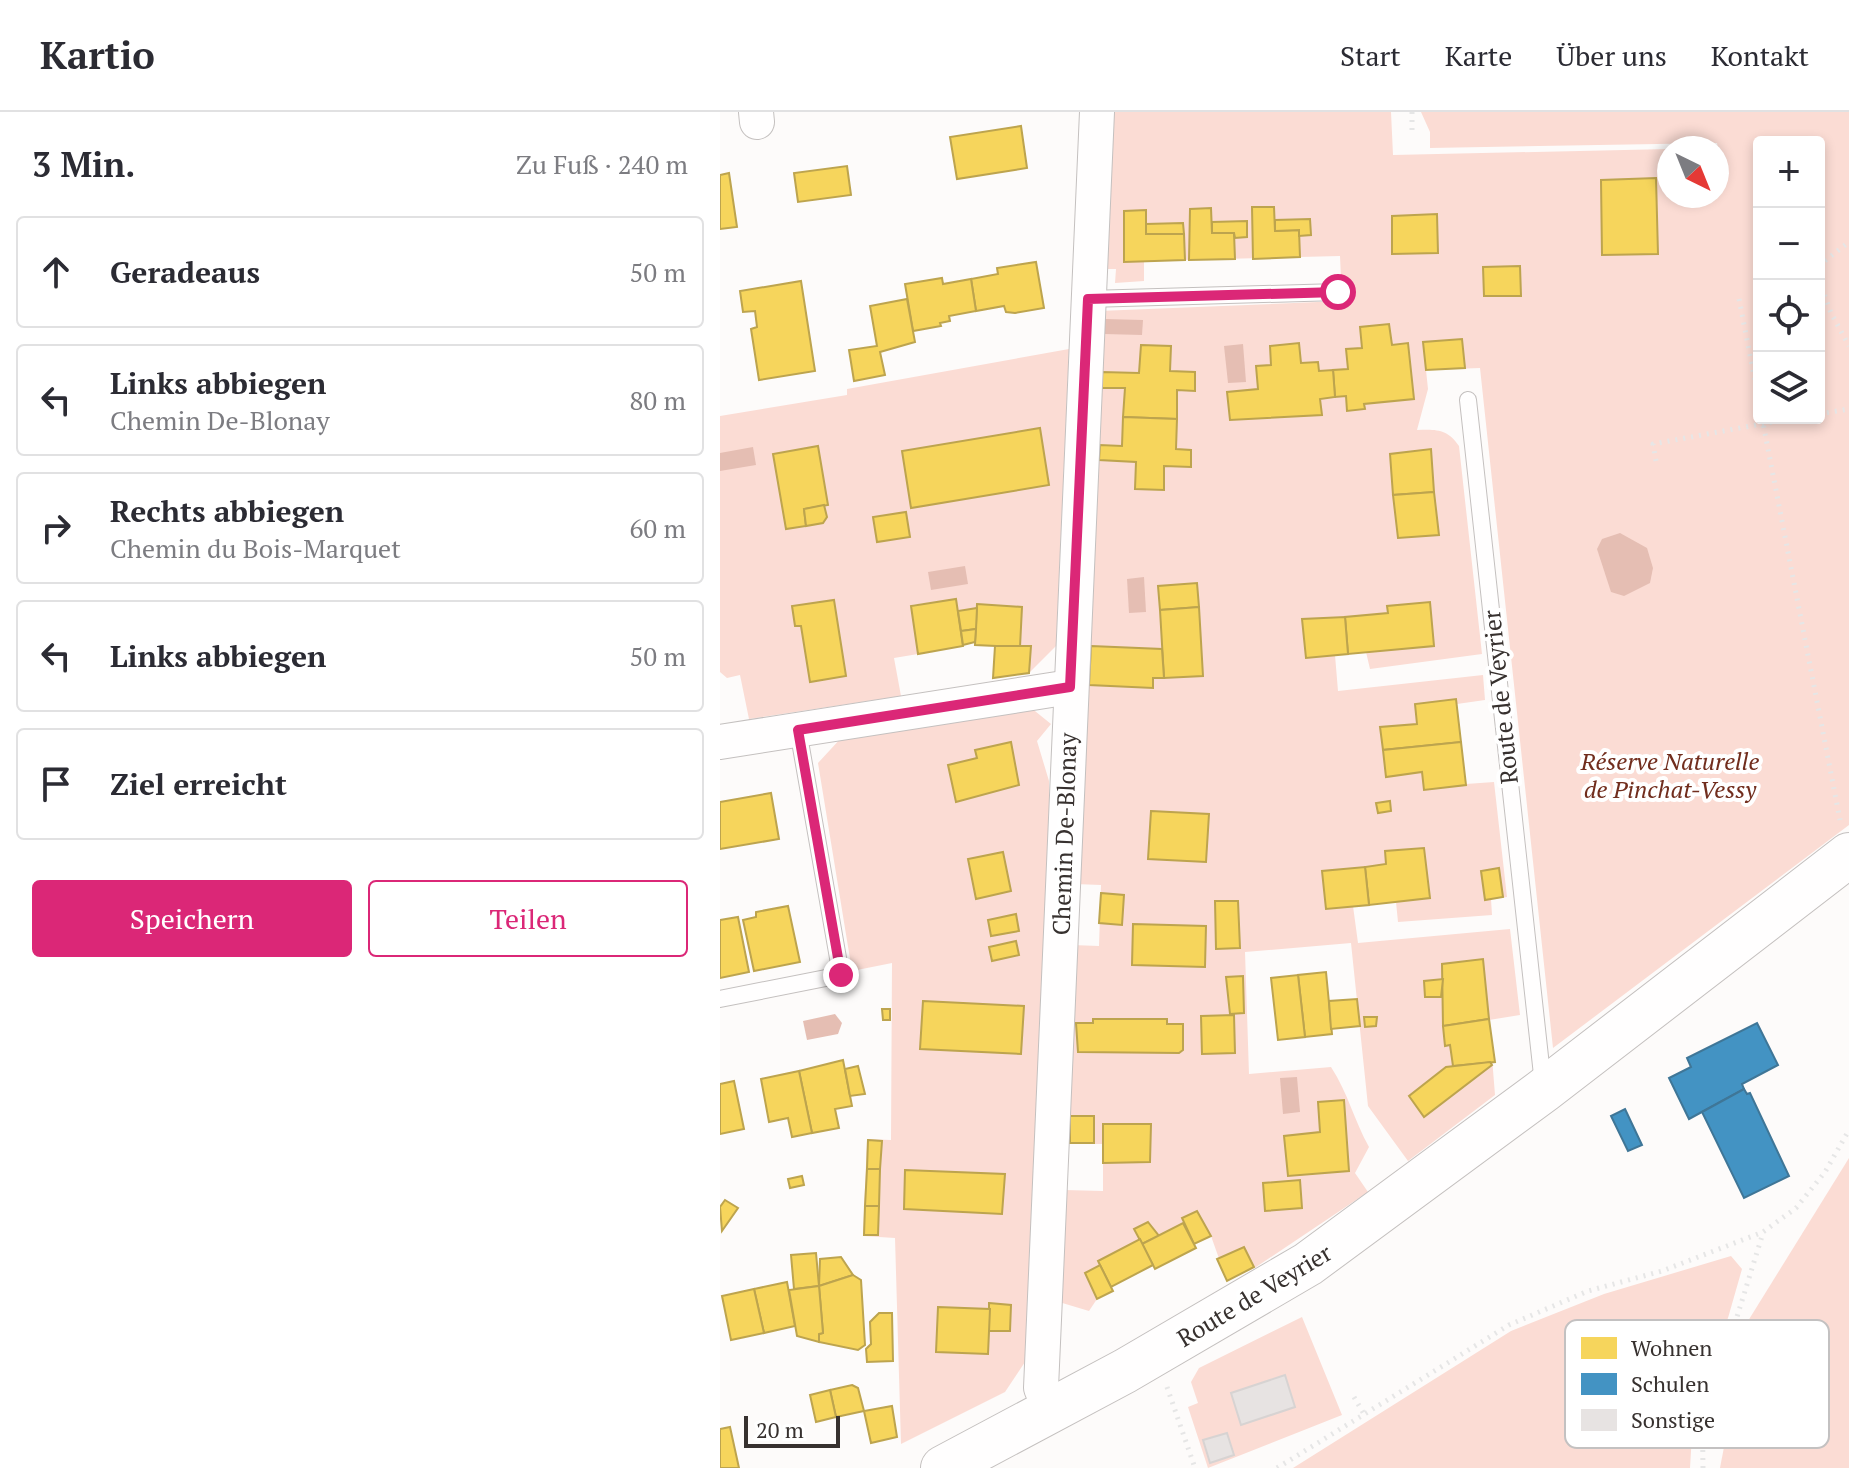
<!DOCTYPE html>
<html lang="de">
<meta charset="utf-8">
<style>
body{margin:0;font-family:"PT Serif",serif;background:#f7f7f7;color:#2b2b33}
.controls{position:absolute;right:24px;top:24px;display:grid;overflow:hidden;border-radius:8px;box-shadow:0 4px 12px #0003}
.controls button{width:72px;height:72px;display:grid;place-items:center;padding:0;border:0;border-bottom:2px solid #e1e1e2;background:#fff;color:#2b2b33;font:40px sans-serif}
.compass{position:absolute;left:937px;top:24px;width:72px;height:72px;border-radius:50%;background:#fff;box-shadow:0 4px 12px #0003;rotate:137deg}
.scale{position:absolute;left:24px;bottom:20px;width:96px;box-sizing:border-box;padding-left:8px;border:4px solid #37312f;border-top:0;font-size:22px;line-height:28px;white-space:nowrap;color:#37312f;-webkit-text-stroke:6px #fff;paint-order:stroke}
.stop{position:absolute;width:24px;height:24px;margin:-18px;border:6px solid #db2777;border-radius:50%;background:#fff}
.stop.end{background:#db2777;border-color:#fff;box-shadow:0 2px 8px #0008}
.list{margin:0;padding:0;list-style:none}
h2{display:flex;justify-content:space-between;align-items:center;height:104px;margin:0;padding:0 32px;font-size:34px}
h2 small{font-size:26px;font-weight:400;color:#7c7c81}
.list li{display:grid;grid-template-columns:52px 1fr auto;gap:24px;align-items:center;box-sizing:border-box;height:112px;margin:0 16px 16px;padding:0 16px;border:2px solid #e1e1e2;border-radius:8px}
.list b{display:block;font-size:30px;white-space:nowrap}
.list p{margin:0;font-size:26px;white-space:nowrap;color:#7c7c81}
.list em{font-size:26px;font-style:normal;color:#7c7c81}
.actions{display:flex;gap:16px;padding:24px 32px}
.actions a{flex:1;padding:18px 0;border:2px solid #db2777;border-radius:8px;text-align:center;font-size:28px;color:#db2777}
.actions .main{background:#db2777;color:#fff}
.icon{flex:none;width:44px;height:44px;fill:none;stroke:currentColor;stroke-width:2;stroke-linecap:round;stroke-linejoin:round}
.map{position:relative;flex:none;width:1129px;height:1356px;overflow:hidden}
header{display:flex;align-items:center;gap:48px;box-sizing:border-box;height:112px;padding:0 40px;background:#fff;border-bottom:2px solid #e1e1e2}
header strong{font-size:38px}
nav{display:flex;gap:44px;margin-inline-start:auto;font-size:28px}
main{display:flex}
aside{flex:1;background:#fff}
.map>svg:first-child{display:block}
.green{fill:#fbdcd4;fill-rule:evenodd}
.water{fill:#e5beb3}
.homes{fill:#f6d55c;stroke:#bda44e;stroke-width:2}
.schools{fill:#4393c3;stroke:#3f7697;stroke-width:2}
.building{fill:#e7e3e2;stroke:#d7d3d2;stroke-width:2}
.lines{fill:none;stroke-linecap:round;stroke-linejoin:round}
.service-casing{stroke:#c4c0bf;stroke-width:18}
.minor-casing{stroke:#c4c0bf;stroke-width:36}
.secondary-casing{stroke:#c4c0bf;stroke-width:46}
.path{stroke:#e6e6e6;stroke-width:5;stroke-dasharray:2 6;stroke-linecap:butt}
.service{stroke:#fffefe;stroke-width:16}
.minor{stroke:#fffefe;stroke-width:34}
.secondary{stroke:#fffefe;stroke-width:44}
.route{stroke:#db2777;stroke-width:10}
.labels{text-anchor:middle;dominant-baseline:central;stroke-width:8;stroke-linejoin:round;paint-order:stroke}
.street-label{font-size:24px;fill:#37312f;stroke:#fff}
.park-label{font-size:24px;font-style:italic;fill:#712d1d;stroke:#fff}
.key{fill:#fff;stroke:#c3c1c1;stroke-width:2}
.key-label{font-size:22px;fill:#37312f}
</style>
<header>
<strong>Kartio</strong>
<nav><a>Start</a><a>Karte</a><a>Über uns</a><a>Kontakt</a></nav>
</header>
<main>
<aside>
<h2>3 Min.<small>Zu Fuß · 240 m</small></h2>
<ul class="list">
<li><svg class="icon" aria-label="ahead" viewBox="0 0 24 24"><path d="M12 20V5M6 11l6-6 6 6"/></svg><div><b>Geradeaus</b></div><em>50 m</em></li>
<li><svg class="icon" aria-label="left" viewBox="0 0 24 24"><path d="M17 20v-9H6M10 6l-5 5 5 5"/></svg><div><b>Links abbiegen</b><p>Chemin De-Blonay</p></div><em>80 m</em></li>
<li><svg class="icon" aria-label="right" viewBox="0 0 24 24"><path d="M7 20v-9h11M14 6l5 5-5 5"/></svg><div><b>Rechts abbiegen</b><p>Chemin du Bois-Marquet</p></div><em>60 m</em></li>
<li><svg class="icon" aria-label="left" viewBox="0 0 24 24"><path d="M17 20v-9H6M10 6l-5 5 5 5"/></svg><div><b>Links abbiegen</b></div><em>50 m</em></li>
<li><svg class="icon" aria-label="arrive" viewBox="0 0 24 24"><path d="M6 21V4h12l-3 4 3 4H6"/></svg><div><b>Ziel erreicht</b></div></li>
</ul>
<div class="actions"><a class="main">Speichern</a><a>Teilen</a></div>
</aside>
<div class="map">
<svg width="1129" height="1356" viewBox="0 0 1129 1356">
<rect width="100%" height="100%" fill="#fdfbfa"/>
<g class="green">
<path d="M387,0h284l2,43 276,-6v47h48v-48h-13h14l-1,-5 -287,5v-16l-9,-20h428v713l-296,223 -73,-680 -54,2 2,19 -11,41c19,-1 31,-1 42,16l23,208 -112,15 -4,-17 -31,3 3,36 145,-16 2,25 -28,4 9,80 28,-2 13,115 -16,2 1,16 -94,7 -2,-20 -43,4 5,37 152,-14 10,86 -31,5 6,75 -87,66 -40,-55 -17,-163 -106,9 4,122 82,-7c17,26 23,53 38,80l-14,26 13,19 -112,75 -29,14 -16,-45 -14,-25 -15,7 1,5 -41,21 -3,-4 -41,21 2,4 -15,8 12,26 -8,12 -30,-9 5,-112 39,1v-47h-38l7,-199 27,1 2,-61 -26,-1 24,-573 243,-10 -2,-45 -196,5v20l-29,2 1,-14h-14zM1039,30h60v276h-60z"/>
<polygon points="349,237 336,534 309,561 273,566 275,534 300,535 302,495 258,492 257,496 238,499 235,487 192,493 198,542 174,546 181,584 29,607 20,563 7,566 0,560 0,304 127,283 127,277"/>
<polygon points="310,595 331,612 317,629 329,669 329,697 307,1247 285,1280 181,1332 175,1126 143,1124 147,1027 171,1028 172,851 132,859 98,651 122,625"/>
<polygon points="1129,1046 1129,1356 1000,1356 1028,1209"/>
<polygon points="1011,1144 1022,1157 1008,1206 975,1272 970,1356 573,1356 791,1219 884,1182"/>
<polygon points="582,1205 622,1303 488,1356 468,1295 478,1291 471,1270 479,1256"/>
</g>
<g class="water">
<polygon points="384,207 423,208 422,223 384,222"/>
<polygon points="523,232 526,270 508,271 504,234"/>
<polygon points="33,335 36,353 0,359 0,341"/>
<polygon points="900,421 927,436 933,456 930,471 904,484 891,480 877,437 882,427"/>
<polygon points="245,454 248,472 211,478 208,460"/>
<polygon points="424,465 426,500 409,501 407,467"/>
<polygon points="115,902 122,911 118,922 87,928 83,909"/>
<polygon points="577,965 580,1000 563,1002 560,966"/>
</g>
<g class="homes">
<polygon points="301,14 307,56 237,67 230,25"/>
<polygon points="127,54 131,83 78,90 74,61"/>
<polygon points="9,61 17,115 0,117 0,63"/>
<polygon points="936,66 938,142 882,143 881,68"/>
<polygon points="532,95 554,95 555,119 579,118 580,145 533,147"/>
<polygon points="491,96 492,121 514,121 515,147 469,148 470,97"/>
<polygon points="426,98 426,122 464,122 465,148 404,150 404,99"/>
<polygon points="717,102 718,141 672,142 672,104"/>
<polygon points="590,107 591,123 579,124 579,118 555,119 555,108"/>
<polygon points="527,109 527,125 515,126 514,121 492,121 492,110"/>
<polygon points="463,111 464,122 426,122 426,112"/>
<polygon points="316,150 324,196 295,201 286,200 284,194 256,199 251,167 278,162 277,156"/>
<polygon points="800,154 801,184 764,184 763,155"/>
<polygon points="222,166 223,172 251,167 256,199 229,204 230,209 220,211 221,214 193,219 185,172"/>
<polygon points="81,169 95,259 39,268 31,217 37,215 35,199 23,200 20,179"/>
<polygon points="187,187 195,230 160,240 165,263 134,269 129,238 157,234 150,194"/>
<polygon points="669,212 672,233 688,231 694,287 644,292 645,297 627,299 626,284 615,285 613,258 628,257 626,237 642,236 640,215"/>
<polygon points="742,227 745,256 706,258 703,230"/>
<polygon points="579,231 581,251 598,250 599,259 613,258 615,285 600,287 602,303 510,308 507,280 538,277 536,254 551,253 550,234"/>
<polygon points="421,233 451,234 450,259 475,260 475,279 457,278 457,307 403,305 405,276 382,276 382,260 419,261"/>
<polygon points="403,305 457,307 456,337 471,338 471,355 444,354 444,378 415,377 416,350 379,348 380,333 402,334"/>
<polygon points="320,316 329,373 191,396 182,339"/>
<polygon points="98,334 108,393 84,397 86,414 66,417 53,342"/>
<polygon points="711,337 714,380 673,383 670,342"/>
<polygon points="714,380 719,423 678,426 673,383"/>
<polygon points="104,393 107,405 103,411 86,414 84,397"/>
<polygon points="186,400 190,425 157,430 153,405"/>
<polygon points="477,471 479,495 440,498 438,474"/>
<polygon points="236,487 243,534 198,542 191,494"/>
<polygon points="114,488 126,564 90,570 81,514 75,514 72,494"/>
<polygon points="710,490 714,534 628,542 625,505 668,501 667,494"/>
<polygon points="257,492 302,495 300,535 255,533"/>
<polygon points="479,495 483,564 444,566 440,498"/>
<polygon points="257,496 256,517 241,519 238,499"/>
<polygon points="625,505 628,542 586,546 582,507"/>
<polygon points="256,517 255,530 243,533 241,519"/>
<polygon points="275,534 311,534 309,561 273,566"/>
<polygon points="371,534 442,537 444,566 433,566 433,576 369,573"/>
<polygon points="736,587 741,630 663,638 660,615 697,612 695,592"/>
<polygon points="291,630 299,673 236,690 228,653 257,646 255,638"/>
<polygon points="741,630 746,673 704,678 702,660 666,665 663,638"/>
<polygon points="51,681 59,727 0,737 0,690"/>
<polygon points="670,689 671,699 658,701 656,691"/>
<polygon points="431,699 489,702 486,750 428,747"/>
<polygon points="704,736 710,786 649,793 645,755 666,752 665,739"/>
<polygon points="283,740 291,779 256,787 248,747"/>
<polygon points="645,755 649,793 606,797 602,759"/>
<polygon points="779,756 783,785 765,788 761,759"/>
<polygon points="381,781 404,783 402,813 379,811"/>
<polygon points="495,789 518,789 520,836 496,837"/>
<polygon points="68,794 80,850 34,859 23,808 36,805 36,800"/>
<polygon points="296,802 299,819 271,824 268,808"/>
<polygon points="18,805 29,860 0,866 0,808"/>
<polygon points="413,812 486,814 485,855 412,853"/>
<polygon points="296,829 299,843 272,849 269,835"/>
<polygon points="763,847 769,907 723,914 722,852"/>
<polygon points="606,860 612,922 585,925 578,863"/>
<polygon points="578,863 585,925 558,928 551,866"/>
<polygon points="523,864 524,901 510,902 506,865"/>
<polygon points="723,867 721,885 705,885 704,869"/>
<polygon points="637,887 640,914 611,917 609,889"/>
<polygon points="203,889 304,894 301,942 200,937"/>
<polygon points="162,897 170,897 170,908 163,908"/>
<polygon points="514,903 515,941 482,942 481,904"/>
<polygon points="644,905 657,905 656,914 645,915"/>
<polygon points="373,907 447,907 447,912 463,912 463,938 459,941 358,940 356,911 373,911"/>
<polygon points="769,907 775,950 733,954 730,933 725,934 723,914"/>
<polygon points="123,948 132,994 115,997 119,1016 92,1021 79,959"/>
<polygon points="770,950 772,953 704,1005 689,984 726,955"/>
<polygon points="138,954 145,982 130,984 125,957"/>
<polygon points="79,959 92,1021 72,1025 68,1006 49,1010 41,967"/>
<polygon points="14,969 24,1017 0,1022 0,972"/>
<polygon points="624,988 629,1059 568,1064 564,1024 600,1020 598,990"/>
<rect x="350" y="1004" width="24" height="27"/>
<polygon points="383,1012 431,1012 430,1050 383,1051"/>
<polygon points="148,1028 162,1029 160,1057 147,1057"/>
<polygon points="147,1057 160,1057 159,1094 145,1094"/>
<polygon points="185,1058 285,1062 282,1102 184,1097"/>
<polygon points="82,1064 84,1073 70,1076 68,1067"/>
<polygon points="580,1068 582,1096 545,1099 543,1071"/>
<polygon points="5,1088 18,1096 2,1119 0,1095"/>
<polygon points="145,1094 159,1094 158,1123 144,1123"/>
<polygon points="477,1099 491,1124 474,1132 462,1106"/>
<polygon points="428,1110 439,1124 422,1132 414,1117"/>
<polygon points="463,1111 476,1136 435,1157 422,1132"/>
<polygon points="420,1127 433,1153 391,1175 378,1149"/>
<polygon points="524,1135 534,1155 507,1169 497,1147"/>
<polygon points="96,1141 99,1174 74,1177 71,1143"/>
<polygon points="121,1145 133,1163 99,1174 100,1147"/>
<polygon points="380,1153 393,1179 377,1187 365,1161"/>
<polygon points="133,1163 141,1168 145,1233 138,1238 99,1230 99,1222 103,1221 99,1174"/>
<polygon points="67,1170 75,1214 44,1221 34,1177"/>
<polygon points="99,1174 103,1221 99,1222 99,1230 77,1224 69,1178"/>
<polygon points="34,1177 44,1221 11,1228 2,1184"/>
<polygon points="269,1191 291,1193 290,1219 269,1219"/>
<polygon points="218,1195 270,1197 268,1242 216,1240"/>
<polygon points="159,1201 172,1201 173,1249 147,1250 146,1237 151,1232 150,1210"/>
<polygon points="132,1273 138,1276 144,1299 116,1305 110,1278"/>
<polygon points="110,1278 116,1305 96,1310 90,1283"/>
<polygon points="172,1294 177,1325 151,1331 144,1299"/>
<polygon points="10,1315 19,1356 0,1356 0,1317"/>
</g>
<g class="schools">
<polygon points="1037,911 1058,953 1022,972 1024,977 969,1007 949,966 971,955 967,946"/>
<polygon points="1024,977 1027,982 1030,981 1069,1064 1024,1086 982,1000"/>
<polygon points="905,997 922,1033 908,1039 891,1004"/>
</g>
<g class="building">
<polygon points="565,1263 575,1295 521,1313 511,1281"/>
<polygon points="507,1321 514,1343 490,1351 483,1328"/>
</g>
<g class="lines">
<defs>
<g id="service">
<polyline points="368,187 618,180"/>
<polyline points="748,288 823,972"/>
<polyline points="0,887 121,863 78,618"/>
</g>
<g id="minor">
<polyline points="36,0 37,10"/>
<polyline points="0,630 350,575"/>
<polyline points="330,1298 321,1276 377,0"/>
</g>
<polyline id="secondary" points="223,1356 405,1259 588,1152 824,978 1129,743"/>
</defs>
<use href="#service" class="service-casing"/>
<use href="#minor" class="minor-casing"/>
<use href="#secondary" class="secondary-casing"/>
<g class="path">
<polyline points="692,0 692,22"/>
<polyline points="1099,163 1102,151 1129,130"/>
<polyline points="1099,168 1111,201 1129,234"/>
<polyline points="1019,187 1039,289"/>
<polyline points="1099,302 1129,297"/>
<polyline points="1042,306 1120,708"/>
<polyline points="936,349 933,332 1074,306"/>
<polyline points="447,1275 475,1356"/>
<polyline points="634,1285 644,1302"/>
<polyline points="557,1356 789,1213 868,1179 942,1159 1043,1120 1076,1096 1105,1060 1129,1018"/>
<polyline points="983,1356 982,1276 1016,1208 1043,1121"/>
</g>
<use href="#service" class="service"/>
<use href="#minor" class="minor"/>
<use href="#secondary" class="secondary"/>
</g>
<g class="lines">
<polyline class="route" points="121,863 78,618 350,575 368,187 618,180"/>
</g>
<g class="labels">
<g class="street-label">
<text transform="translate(780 585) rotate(-96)">Route de Veyrier</text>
<text transform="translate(344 722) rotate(-88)">Chemin De-Blonay</text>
<text transform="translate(534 1183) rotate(-31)">Route de Veyrier</text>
</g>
<g class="park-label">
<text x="950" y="649">Réserve Naturelle<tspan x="950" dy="28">de Pinchat-Vessy</tspan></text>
</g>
</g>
<rect x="845" y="1208" width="264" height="128" rx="12" class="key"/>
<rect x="861" y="1225" width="36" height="22" fill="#f6d55c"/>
<rect x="861" y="1261" width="36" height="22" fill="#4393c3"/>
<rect x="861" y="1297" width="36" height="22" fill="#e7e3e2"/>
<g class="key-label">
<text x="911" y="1244">Wohnen</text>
<text x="911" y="1280">Schulen</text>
<text x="911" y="1316">Sonstige</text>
</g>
</svg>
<div class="controls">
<button>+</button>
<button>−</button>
<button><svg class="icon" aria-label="locate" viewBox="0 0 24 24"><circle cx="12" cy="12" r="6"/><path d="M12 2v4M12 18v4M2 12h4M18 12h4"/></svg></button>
<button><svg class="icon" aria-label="layers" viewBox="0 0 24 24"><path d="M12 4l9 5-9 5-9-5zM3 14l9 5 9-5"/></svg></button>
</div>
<svg class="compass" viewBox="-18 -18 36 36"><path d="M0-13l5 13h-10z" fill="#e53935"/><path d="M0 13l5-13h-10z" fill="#7c7c81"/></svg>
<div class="scale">20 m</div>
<div class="stop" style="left:618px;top:180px"></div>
<div class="stop end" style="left:121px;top:863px"></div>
</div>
</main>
